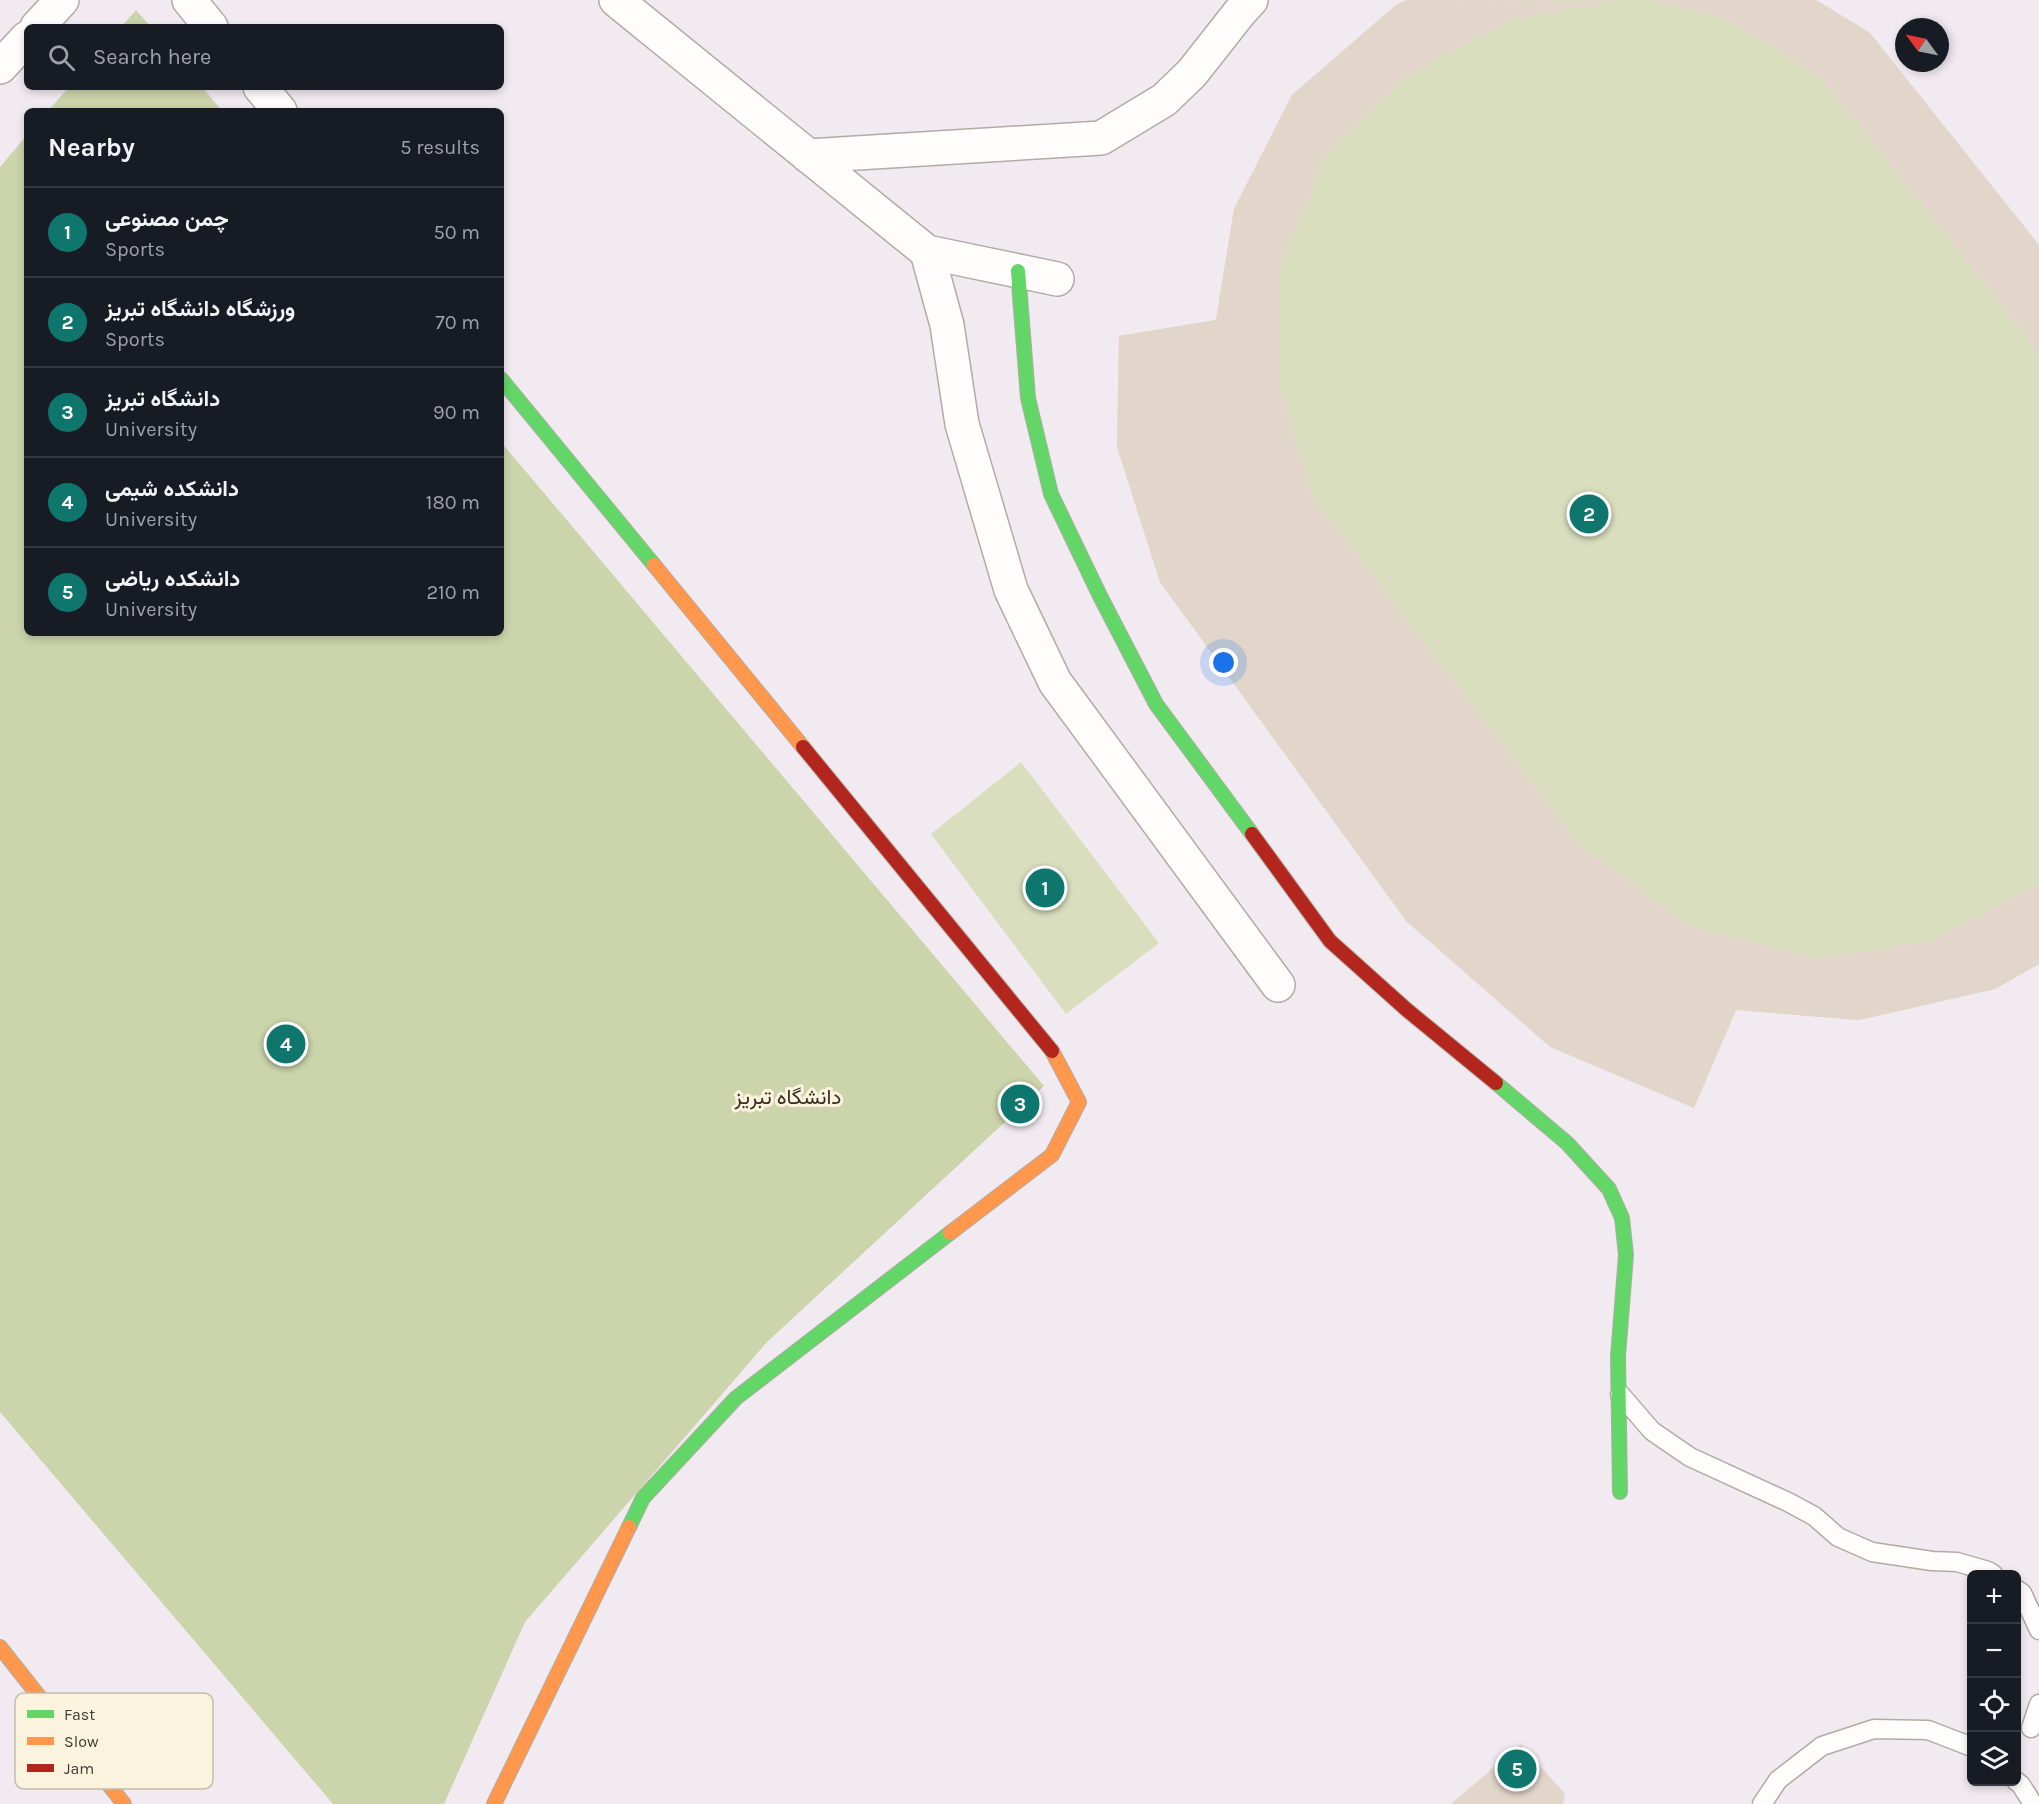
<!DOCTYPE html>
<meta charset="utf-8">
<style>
body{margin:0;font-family:Karla,Vazirmatn,sans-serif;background:#242831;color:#f1f3f6}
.controls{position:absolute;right:18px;bottom:18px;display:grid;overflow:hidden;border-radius:9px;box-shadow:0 3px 9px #0003}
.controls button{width:54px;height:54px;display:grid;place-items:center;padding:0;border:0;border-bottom:2px solid #363941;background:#171b24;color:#f1f3f6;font:30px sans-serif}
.compass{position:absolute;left:1895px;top:18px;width:54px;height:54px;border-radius:50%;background:#171b24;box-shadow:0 3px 9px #0003;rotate:303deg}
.you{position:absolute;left:1224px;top:663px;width:21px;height:21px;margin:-15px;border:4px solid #fff;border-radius:50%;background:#1a73e8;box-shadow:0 0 0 9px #1a73e833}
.badge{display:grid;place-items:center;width:39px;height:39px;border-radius:50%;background:#0f766e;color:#fff;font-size:20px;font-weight:700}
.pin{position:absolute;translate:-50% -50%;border:3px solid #fff;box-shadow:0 2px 6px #0006}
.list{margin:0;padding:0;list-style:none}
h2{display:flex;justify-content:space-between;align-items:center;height:78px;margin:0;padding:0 24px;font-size:26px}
h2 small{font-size:20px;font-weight:400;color:#9ea1a6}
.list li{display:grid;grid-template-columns:39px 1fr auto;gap:18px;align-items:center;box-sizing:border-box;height:90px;padding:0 24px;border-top:2px solid #363941}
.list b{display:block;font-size:22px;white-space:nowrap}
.list p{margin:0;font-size:20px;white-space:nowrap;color:#9ea1a6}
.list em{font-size:20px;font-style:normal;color:#9ea1a6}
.icon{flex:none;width:33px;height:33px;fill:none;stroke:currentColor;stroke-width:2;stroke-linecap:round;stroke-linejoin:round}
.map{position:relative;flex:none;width:2039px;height:1804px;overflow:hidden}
.search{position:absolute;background:#171b24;box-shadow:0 3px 9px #0003;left:24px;top:24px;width:480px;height:66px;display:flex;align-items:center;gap:15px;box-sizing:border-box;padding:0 21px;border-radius:9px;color:#9ea1a6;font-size:22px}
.panel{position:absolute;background:#171b24;box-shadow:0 3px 9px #0003;left:24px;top:108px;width:480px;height:528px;border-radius:9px}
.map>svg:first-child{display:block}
.education{fill:#f2eaf1;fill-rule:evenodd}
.green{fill:#d9dfbe}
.forest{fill:#ccd4ab}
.building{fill:#e2d6cb}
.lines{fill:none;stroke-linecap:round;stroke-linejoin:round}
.lane-casing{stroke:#b0aca4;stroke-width:21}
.street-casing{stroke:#b0aca4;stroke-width:36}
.fast-casing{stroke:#b0aca4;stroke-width:16}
.slow-casing{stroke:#b0aca4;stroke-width:16}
.jam-casing{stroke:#b0aca4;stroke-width:16}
.lane{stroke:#fefdfb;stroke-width:18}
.street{stroke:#fefdfb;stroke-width:33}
.fast{stroke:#63d668;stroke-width:14}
.slow{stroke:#ff974d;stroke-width:14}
.jam{stroke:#b3261e;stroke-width:14}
.labels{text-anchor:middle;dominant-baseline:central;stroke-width:6;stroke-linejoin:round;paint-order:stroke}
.neighbourhood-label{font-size:21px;fill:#352e1f;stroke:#fcf3df}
.key{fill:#fcf3df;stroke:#c4bcac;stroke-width:1.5}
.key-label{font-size:16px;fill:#403c34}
</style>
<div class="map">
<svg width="2039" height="1804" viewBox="0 0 2039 1804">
<rect width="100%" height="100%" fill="#f6f0e5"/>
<path class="education" d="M0,0h2039v1804h-2039zM27,27h474v60h-474zM1904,27h36v36h-36zM27,111h474v522h-474zM1972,1574h44v208h-44z"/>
<g class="green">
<polygon points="1407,0 1816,0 1870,33 2039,245 2039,964 1995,989 1859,1020 1736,1010 1694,1108 1407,922 1160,582 1117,447 1119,336 1216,320 1234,209 1292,95 1396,5"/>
<polygon points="1021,762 1159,943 1066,1014 931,834"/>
</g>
<g class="forest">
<polygon points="136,10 151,27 121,27"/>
<polygon points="69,87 202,87 222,111 48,111"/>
<polygon points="27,135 27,633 501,633 501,442 1044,1086 767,1342 525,1622 444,1804 333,1804 0,1412 0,167"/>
</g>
<g class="building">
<polygon points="1407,0 1620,1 1513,19 1409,75 1326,155 1280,270 1280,388 1313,497 1580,845 1689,926 1816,958 1931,941 2039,884 2039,964 1995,989 1859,1020 1736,1010 1694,1108 1550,1047 1407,922 1160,582 1117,447 1119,336 1216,320 1234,209 1292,95 1396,5"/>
<polygon points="1648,0 1816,0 1870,33 2039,245 2039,353 1820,77 1723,18"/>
<polygon points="1521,1744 1565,1794 1563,1804 1451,1804"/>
</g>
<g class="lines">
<defs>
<g id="lane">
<polyline points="1620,1394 1652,1431 1690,1457 1788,1502 1814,1516 1838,1537 1872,1552 1932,1561 1957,1562 1988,1571 1993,1574"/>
<polyline points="2016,1589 2022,1593 2039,1630"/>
<polyline points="2031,1728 2039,1704"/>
<polyline points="2016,1781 2021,1785 2033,1804"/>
<polyline points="1762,1804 1778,1780 1822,1746 1874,1729 1928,1730 1972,1747"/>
</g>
<g id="street">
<polyline points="189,0 211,27"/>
<polyline points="616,0 927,252 1057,279"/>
<polyline points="37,27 62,0"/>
<polyline points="0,67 27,38"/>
<polyline points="260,87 280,111"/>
<polyline points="808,156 1101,138 1164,100 1192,73 1240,12 1251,0"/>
<polyline points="927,252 947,325 962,424 1011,590 1055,682 1278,985"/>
</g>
<g id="fast">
<polyline points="1018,271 1028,398 1051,494 1100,596 1156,704 1252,834"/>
<polyline points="501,379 654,565"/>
<polyline points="1496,1083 1567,1143 1609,1189 1622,1218 1626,1255 1618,1356 1620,1492"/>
<polyline points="629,1527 643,1498 736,1398 950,1233"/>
</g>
<g id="slow">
<polyline points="654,565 803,747"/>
<polyline points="950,1233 1052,1155 1079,1102 1052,1051"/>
<polyline points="0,1647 124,1804"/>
<polyline points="494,1804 629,1527"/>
</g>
<g id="jam">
<polyline points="803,747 1052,1051"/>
<polyline points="1252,834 1330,941 1407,1010 1496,1083"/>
</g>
</defs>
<use href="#lane" class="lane-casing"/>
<use href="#street" class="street-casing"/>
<use href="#fast" class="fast-casing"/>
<use href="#slow" class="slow-casing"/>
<use href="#jam" class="jam-casing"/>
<use href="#lane" class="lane"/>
<use href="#street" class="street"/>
<use href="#fast" class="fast"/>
<use href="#slow" class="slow"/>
<use href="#jam" class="jam"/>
</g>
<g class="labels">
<g class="neighbourhood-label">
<text x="788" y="1097">دانشگاه تبریز</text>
</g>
</g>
<rect x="15" y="1693" width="198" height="96" rx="9" class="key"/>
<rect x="27" y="1710" width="27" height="8" fill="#63d668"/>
<rect x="27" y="1737" width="27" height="8" fill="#ff974d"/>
<rect x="27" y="1764" width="27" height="8" fill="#b3261e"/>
<g class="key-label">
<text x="64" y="1720">Fast</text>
<text x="64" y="1747">Slow</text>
<text x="64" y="1774">Jam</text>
</g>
</svg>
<div class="controls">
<button>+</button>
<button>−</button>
<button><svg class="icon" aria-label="locate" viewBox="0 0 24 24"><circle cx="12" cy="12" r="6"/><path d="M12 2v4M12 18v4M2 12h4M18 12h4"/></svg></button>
<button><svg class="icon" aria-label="layers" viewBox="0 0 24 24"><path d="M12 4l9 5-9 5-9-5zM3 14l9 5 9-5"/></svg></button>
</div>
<svg class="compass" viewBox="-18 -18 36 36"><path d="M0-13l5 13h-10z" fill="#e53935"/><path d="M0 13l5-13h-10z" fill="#9ea1a6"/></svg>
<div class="you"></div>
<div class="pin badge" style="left:1045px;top:888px">1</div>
<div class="pin badge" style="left:1589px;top:514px">2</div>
<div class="pin badge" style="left:1020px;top:1104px">3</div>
<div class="pin badge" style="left:286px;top:1044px">4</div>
<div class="pin badge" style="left:1517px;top:1769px">5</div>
<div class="search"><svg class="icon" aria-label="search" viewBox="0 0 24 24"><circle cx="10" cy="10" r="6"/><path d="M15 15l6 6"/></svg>Search here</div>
<section class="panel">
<h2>Nearby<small>5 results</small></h2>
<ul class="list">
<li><span class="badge">1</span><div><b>چمن مصنوعی</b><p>Sports</p></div><em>50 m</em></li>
<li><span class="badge">2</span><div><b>ورزشگاه دانشگاه تبریز</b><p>Sports</p></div><em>70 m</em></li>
<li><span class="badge">3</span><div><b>دانشگاه تبریز</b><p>University</p></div><em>90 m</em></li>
<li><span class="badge">4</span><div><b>دانشکده شیمی</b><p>University</p></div><em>180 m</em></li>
<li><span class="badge">5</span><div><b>دانشکده ریاضی</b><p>University</p></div><em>210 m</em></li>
</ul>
</section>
</div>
